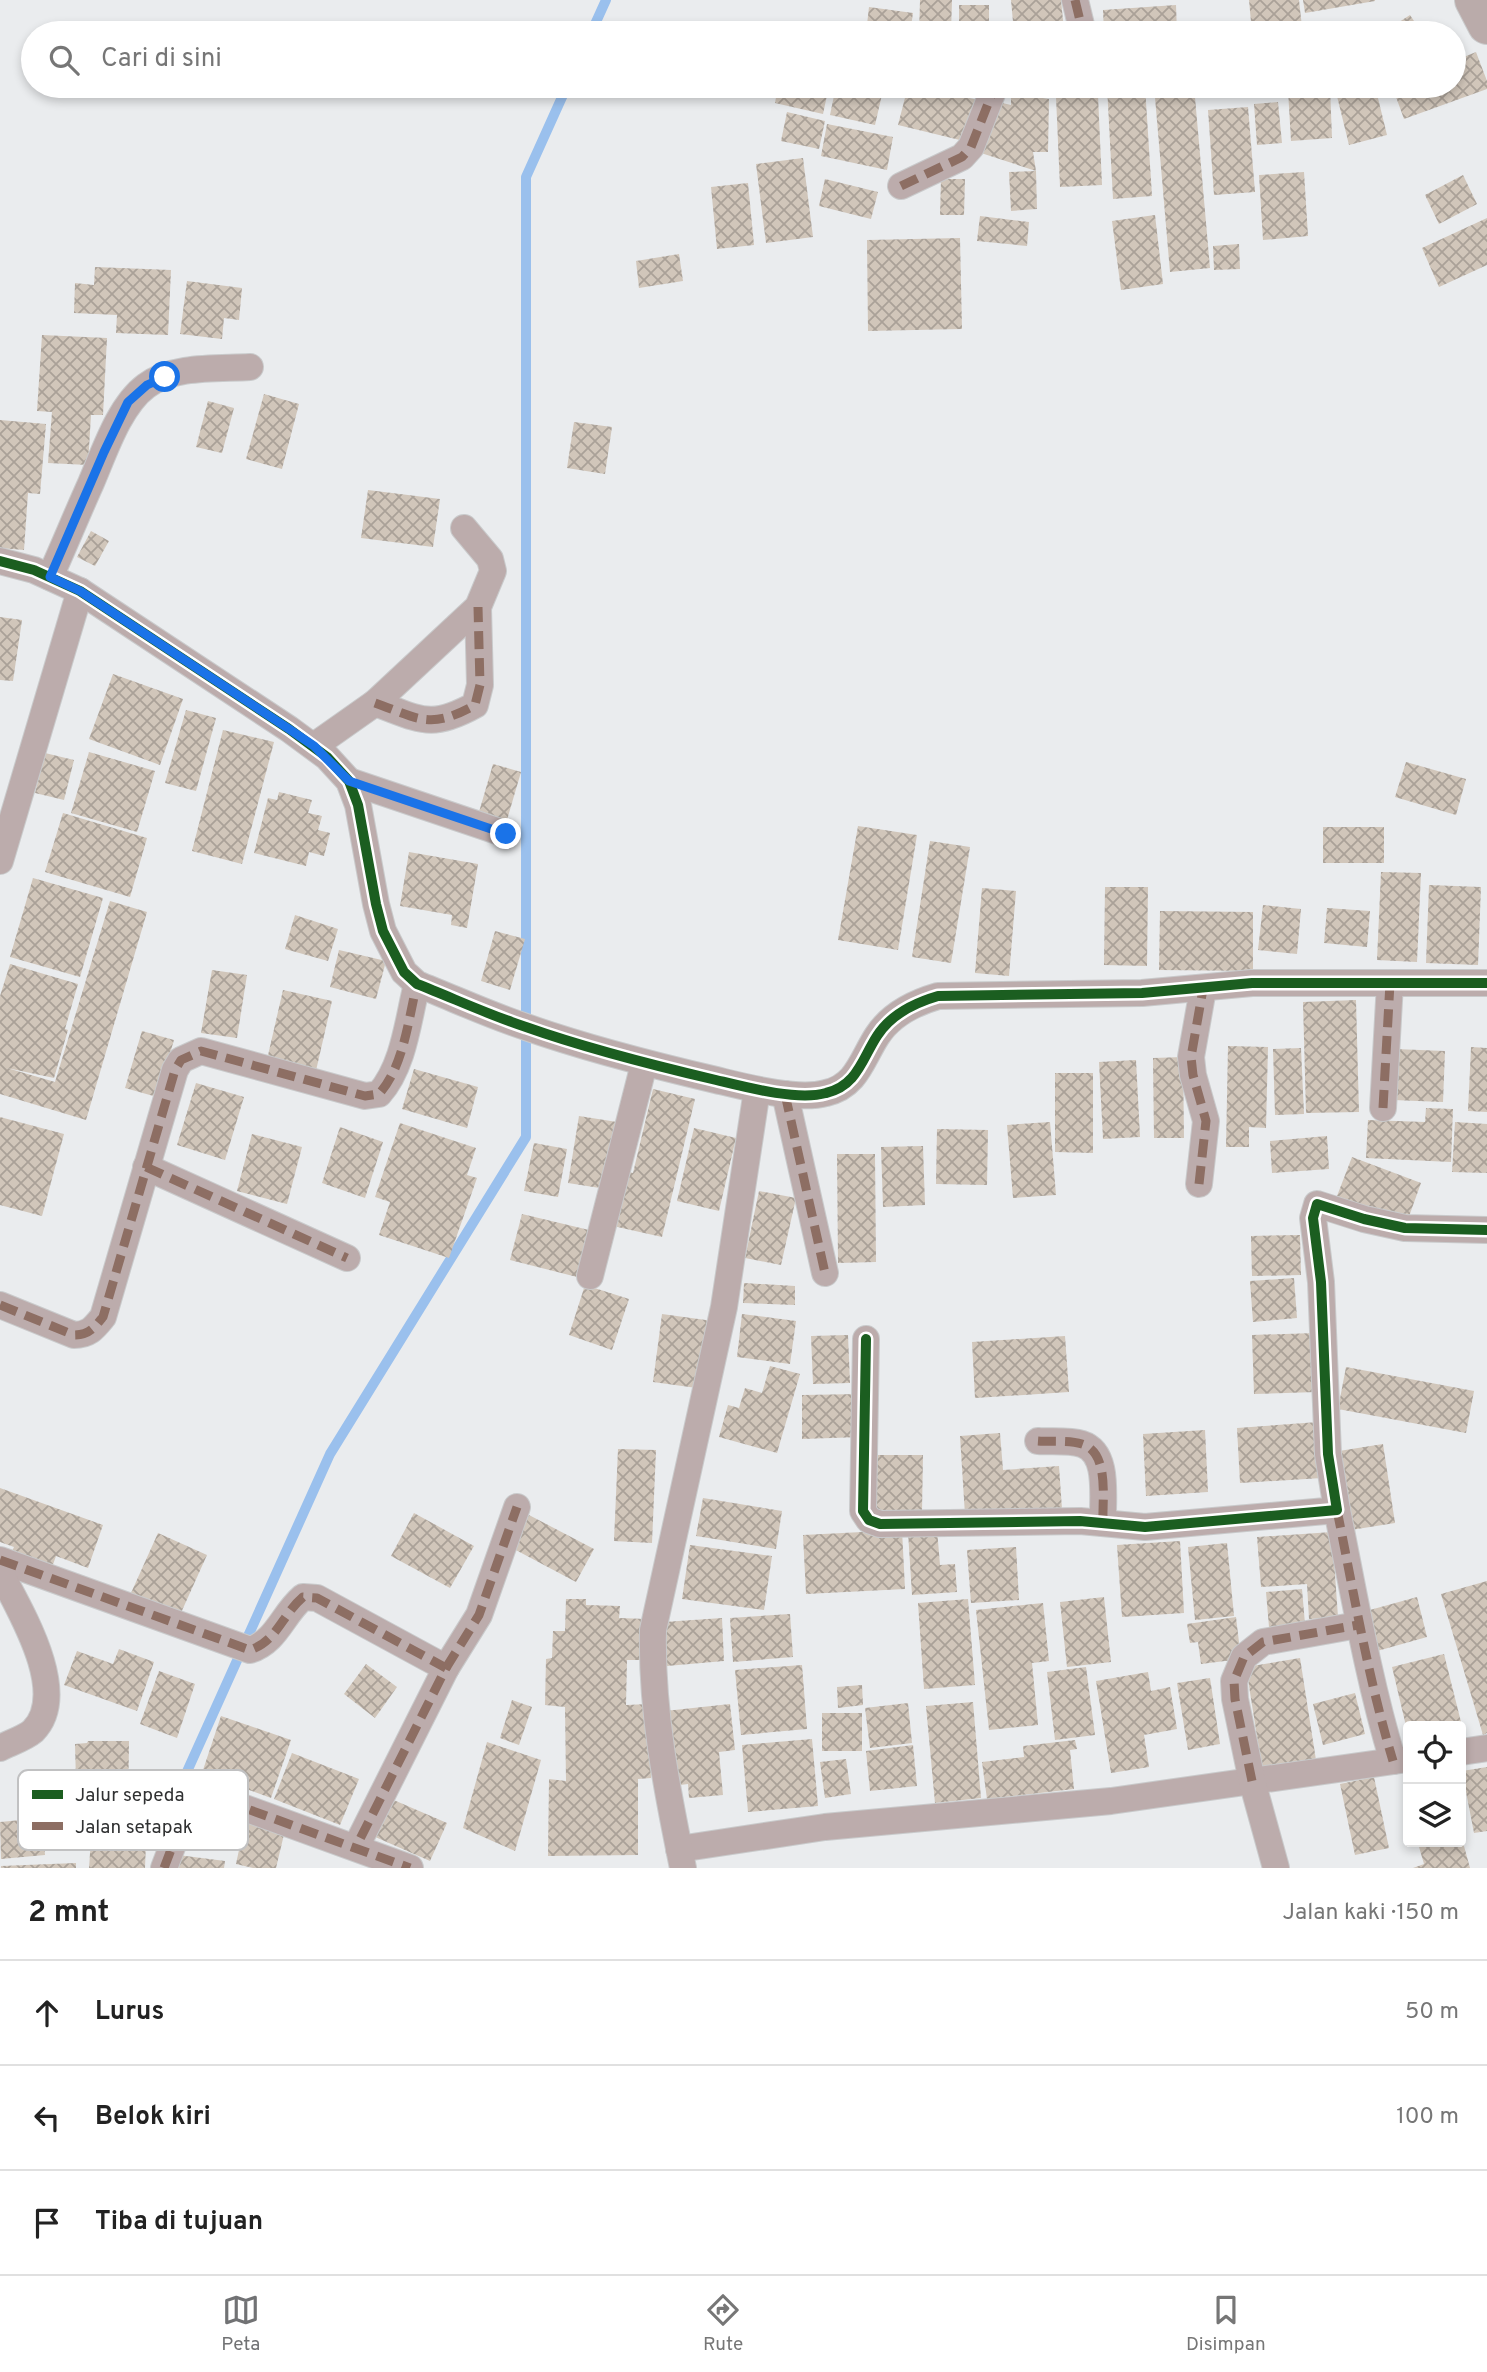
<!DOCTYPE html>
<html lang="id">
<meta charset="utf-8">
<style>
body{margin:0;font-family:Overpass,sans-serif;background:#f2f2f2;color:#222}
.controls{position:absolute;right:21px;bottom:21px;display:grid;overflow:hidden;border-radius:7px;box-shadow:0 4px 10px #0003}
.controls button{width:63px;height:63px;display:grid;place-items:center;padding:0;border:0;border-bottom:2px solid #e0e0e0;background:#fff;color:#222;font:35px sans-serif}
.stop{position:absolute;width:21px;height:21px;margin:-16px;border:5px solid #1a73e8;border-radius:50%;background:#fff}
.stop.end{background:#1a73e8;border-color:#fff;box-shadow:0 2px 7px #0008}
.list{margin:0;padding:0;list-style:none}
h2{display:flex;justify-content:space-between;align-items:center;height:91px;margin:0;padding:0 28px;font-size:30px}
h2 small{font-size:23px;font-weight:400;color:#767676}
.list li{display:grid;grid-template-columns:46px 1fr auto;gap:21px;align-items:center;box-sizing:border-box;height:105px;padding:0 28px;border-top:2px solid #e0e0e0}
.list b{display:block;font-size:26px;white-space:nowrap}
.list em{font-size:23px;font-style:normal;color:#767676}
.icon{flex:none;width:38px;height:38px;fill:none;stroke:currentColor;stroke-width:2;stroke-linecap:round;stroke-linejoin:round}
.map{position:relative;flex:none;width:1487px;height:1868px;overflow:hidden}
.search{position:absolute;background:#fff;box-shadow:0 4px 10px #0003;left:21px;right:21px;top:21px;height:77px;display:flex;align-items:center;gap:18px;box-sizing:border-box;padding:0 24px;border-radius:38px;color:#767676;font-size:26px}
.sheet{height:406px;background:#fff}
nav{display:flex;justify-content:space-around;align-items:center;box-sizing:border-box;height:98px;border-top:2px solid #e0e0e0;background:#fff;font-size:19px;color:#767676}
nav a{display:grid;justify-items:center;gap:4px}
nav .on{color:#717274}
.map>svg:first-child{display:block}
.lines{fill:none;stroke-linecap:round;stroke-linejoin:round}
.stream{stroke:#9ac0ed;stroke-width:10}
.building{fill:url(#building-cross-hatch)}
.street-casing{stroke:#c9cacb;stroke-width:28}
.secondary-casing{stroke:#c9cacb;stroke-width:40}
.street{stroke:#bcacac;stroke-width:26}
.secondary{stroke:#baabaa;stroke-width:38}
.quiet{stroke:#8d6e63;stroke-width:9;stroke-dasharray:18 9;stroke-linecap:butt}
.cycleway-casing{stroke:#fff;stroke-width:15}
.cycleway{stroke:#1b5e20;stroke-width:10}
.route{stroke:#1a73e8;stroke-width:9}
.key{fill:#fff;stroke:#c1c1c2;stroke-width:2}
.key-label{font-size:19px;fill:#303132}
</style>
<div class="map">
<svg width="1487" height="1868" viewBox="0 0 1487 1868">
<defs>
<pattern id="building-cross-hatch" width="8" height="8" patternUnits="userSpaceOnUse" patternTransform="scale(1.75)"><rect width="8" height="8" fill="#d1c6ba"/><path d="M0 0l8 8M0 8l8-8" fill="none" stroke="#aaa198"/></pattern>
</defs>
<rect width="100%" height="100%" fill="#eaecee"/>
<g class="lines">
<g class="stream">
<polyline points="591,33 606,0"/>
<polyline points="163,1841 167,1816 330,1454 526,1137 526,177 567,86"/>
</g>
</g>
<g class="building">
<polygon points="920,0 952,0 951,33 919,33"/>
<polygon points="1011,0 1061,0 1064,30 1014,33"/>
<polygon points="1249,0 1299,0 1302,27 1252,33"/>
<polygon points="1303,0 1375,0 1375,1 1305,13"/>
<rect x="959" y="5" width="30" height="28"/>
<polygon points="1176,5 1177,33 1104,33 1103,10"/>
<polygon points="869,7 913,13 910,33 866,33"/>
<polygon points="1410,15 1422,33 1382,33"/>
<polygon points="1476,52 1487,81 1487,89 1404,119 1392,86 1454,86 1454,61"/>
<polygon points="778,86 829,86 823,114 775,103"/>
<polygon points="836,86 884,86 875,125 830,115"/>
<polygon points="908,86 918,86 978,100 968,142 898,125"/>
<polygon points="1107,86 1145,86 1152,196 1113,199"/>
<polygon points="1154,86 1194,86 1210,268 1170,272"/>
<polygon points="1345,86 1375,86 1387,135 1349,145 1335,88"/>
<polygon points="1330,87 1332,138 1291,141 1288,90"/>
<polygon points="1011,93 1049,99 1048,152 1033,152 1036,171 1037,209 1011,211 1009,172 1036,171 981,153 994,101 1011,105"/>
<polygon points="1098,95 1102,185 1060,187 1056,97"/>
<polygon points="1278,102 1282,143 1257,145 1254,104"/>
<polygon points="1248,107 1255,192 1214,195 1208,110"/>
<polygon points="787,112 825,121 819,149 781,141"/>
<polygon points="827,124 893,137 887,170 821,156"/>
<polygon points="803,158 813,237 766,243 756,164"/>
<polygon points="1304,172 1308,236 1263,240 1259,175"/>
<polygon points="1463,175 1477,204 1439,224 1425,195"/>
<polygon points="825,179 878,192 871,219 819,206"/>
<polygon points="941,179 965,179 964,215 940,215"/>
<polygon points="748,183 754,245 717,249 711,187"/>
<polygon points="1155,215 1163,284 1121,290 1112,221"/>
<polygon points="980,216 1029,222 1027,246 977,241"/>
<polygon points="1487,218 1487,265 1439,287 1422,248"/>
<polygon points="960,238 962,329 868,331 867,240"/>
<polygon points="1239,244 1240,269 1214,270 1213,246"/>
<polygon points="679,254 683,281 639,288 636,261"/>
<polygon points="95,267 171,270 168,335 116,333 117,315 74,313 75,283 94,285"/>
<polygon points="187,281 242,288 239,320 224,318 222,339 180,334"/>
<polygon points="42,335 107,338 103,415 91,415 88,465 48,463 52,412 37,411"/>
<polygon points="264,394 299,404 282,469 246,459"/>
<polygon points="208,401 234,408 222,453 196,447"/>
<polygon points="0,420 46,424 40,494 28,493 24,550 0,548"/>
<polygon points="574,422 612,427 605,474 567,468"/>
<polygon points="368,490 440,499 433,547 361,538"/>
<polygon points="91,531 109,541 95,566 77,557"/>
<polygon points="0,617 22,620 13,681 0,680"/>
<polygon points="113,674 183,699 160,765 89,739"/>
<polygon points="186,710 216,718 196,791 165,783"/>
<polygon points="223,730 274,742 242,864 192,851"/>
<polygon points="89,752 155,771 137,832 71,813"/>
<polygon points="45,753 74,760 64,800 35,793"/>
<polygon points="1406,762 1466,779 1456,815 1395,797"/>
<polygon points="493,764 521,772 507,820 479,812"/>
<polygon points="279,792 312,800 308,813 322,816 318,830 330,833 324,856 309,852 306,866 254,853 268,798 277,800"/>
<polygon points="63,813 147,838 130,897 45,872"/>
<polygon points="858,826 917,835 898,950 838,940"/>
<rect x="1323" y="827" width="61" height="36"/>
<polygon points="930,841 970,847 951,963 912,957"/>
<polygon points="409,852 478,864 467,928 451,925 452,915 400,906"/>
<polygon points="1381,872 1421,873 1417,962 1377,960"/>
<polygon points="33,878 103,898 80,977 10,957"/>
<polygon points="1429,885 1481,887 1478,965 1426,963"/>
<polygon points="1105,887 1148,887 1147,966 1104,965"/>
<polygon points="982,888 1016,891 1009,976 975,973"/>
<polygon points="110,901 147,912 86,1120 0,1094 0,996 10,964 78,984 65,1029 68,1030 54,1078 7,1068 55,1082"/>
<polygon points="1263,905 1301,909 1297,954 1258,950"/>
<polygon points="1327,908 1370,911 1367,947 1324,943"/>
<polygon points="1160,911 1253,912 1253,971 1159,970"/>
<polygon points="295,915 338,929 328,961 285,949"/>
<polygon points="495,931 525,939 510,990 481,981"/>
<polygon points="339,950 386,961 376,999 330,987"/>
<polygon points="212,970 247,975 237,1038 201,1033"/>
<polygon points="283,990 332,1001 315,1075 266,1064"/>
<polygon points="1356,1000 1359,1112 1306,1113 1303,1002"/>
<polygon points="142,1031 174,1040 157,1097 125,1088"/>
<polygon points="1228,1046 1268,1047 1266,1128 1249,1127 1249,1147 1226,1147"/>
<polygon points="1471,1047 1487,1048 1487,1112 1468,1111"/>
<polygon points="1301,1048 1304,1114 1275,1115 1273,1049"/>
<polygon points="1395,1049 1445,1051 1443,1102 1393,1100"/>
<polygon points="1183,1057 1184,1138 1154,1138 1153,1058"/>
<polygon points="1136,1060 1140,1137 1103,1139 1099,1062"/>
<polygon points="414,1069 478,1087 467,1128 402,1109"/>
<polygon points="1055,1073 1093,1073 1093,1153 1055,1152"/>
<polygon points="196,1083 244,1097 225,1160 177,1145"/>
<polygon points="653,1089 695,1099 662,1237 613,1226 626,1171 633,1173"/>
<polygon points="1426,1108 1453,1109 1451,1162 1366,1158 1368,1120 1425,1122"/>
<polygon points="579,1116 617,1122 606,1189 568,1183"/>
<polygon points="0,1117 64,1134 42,1216 0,1205"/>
<polygon points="1050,1122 1056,1195 1013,1198 1007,1125"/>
<polygon points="1455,1122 1487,1124 1487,1173 1452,1172"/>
<polygon points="400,1123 476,1148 467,1175 477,1178 449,1258 379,1235 390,1202 375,1197"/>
<polygon points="340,1127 383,1142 365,1198 322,1183"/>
<polygon points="694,1128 736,1138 719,1211 677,1201"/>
<polygon points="937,1129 988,1130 987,1185 936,1184"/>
<polygon points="252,1134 302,1147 287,1204 237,1191"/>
<polygon points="1327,1136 1329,1169 1272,1173 1270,1141"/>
<polygon points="534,1143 567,1149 558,1197 524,1191"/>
<polygon points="923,1146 925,1205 883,1207 881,1147"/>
<polygon points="837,1154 875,1154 876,1262 838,1263"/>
<polygon points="1352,1157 1421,1183 1407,1222 1337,1196"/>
<polygon points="759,1191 796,1198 781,1265 745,1258"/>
<polygon points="522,1214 589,1230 577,1277 510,1260"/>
<polygon points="1300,1235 1301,1275 1252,1276 1251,1236"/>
<polygon points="1294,1278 1297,1318 1253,1322 1250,1281"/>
<polygon points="744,1283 795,1286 795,1305 743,1303"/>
<polygon points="585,1285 629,1299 612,1350 569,1335"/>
<polygon points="662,1314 713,1321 704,1389 653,1382"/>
<polygon points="742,1314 796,1321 790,1364 737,1357"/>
<polygon points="1315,1333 1317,1392 1254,1394 1252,1335"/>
<polygon points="848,1335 850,1383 813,1384 811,1336"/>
<polygon points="1065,1336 1069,1392 975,1398 972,1342"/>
<polygon points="770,1366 800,1374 777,1453 719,1437 728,1405 739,1408 745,1388 762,1393"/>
<polygon points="1346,1367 1474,1391 1466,1433 1338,1409"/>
<polygon points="860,1394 861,1437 802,1439 802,1395"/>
<polygon points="1318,1422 1322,1478 1240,1483 1237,1428"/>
<polygon points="1205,1430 1208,1492 1146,1496 1143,1434"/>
<polygon points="1000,1433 1003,1470 1059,1466 1062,1509 965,1515 960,1436"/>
<polygon points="1383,1444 1395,1523 1351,1530 1339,1451"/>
<polygon points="618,1449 656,1450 652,1543 614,1541"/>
<polygon points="876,1455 923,1455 922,1512 876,1512"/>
<polygon points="0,1488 103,1525 88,1568 56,1556 50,1573 9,1558 14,1547 0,1542"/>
<polygon points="703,1498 782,1511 776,1549 696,1536"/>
<polygon points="414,1513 474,1546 450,1588 391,1556"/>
<polygon points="529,1515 594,1549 576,1582 512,1548"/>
<polygon points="937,1529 940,1565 955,1564 957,1592 912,1595 908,1532"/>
<polygon points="902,1530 905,1589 806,1594 803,1535"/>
<polygon points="1332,1532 1338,1617 1309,1619 1307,1584 1261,1587 1257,1537"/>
<polygon points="158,1533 207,1555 180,1615 131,1593"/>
<polygon points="1180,1541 1184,1613 1122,1617 1117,1545"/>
<polygon points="1227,1543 1234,1616 1195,1620 1188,1547"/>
<polygon points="690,1545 772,1556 764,1610 682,1599"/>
<polygon points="1016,1547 1019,1600 971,1603 967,1550"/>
<polygon points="1487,1581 1487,1733 1483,1735 1441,1594"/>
<polygon points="1302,1589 1305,1624 1269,1627 1266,1592"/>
<polygon points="1104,1597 1111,1662 1067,1667 1060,1602"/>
<polygon points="1417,1597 1427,1637 1370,1653 1359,1613"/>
<polygon points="566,1599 586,1599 586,1605 620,1606 619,1618 647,1619 646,1660 627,1660 626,1705 649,1704 651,1778 638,1779 638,1855 548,1856 549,1779 566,1781 565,1707 545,1705 546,1659 552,1658 553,1631 565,1631"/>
<polygon points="968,1599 975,1685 924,1689 918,1603"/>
<polygon points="1043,1603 1049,1661 1032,1663 1038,1725 989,1730 976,1610"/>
<polygon points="790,1614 793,1657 733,1662 730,1618"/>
<polygon points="1236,1617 1241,1659 1201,1664 1198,1642 1190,1643 1187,1624"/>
<polygon points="722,1618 724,1661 667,1666 664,1622"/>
<polygon points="119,1649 154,1662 137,1711 64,1685 77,1651 113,1664"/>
<polygon points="1444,1654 1462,1726 1406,1726 1392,1667"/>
<polygon points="1300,1658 1316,1760 1262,1768 1246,1667"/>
<polygon points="366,1664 397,1687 375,1718 344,1694"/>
<polygon points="802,1665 807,1729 741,1735 735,1670"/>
<polygon points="1086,1667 1095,1735 1055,1740 1047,1672"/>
<polygon points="159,1671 195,1684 177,1738 140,1724"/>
<polygon points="1148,1672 1151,1691 1170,1687 1177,1729 1144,1735 1149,1767 1111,1773 1096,1681"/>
<polygon points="1210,1678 1220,1744 1188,1750 1177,1683"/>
<polygon points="862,1685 863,1705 838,1708 837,1687"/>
<polygon points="1355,1693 1365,1734 1323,1745 1313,1704"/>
<polygon points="512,1700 532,1707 519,1745 500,1738"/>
<polygon points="973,1702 981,1798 935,1803 926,1706"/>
<polygon points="908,1703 912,1743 870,1748 865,1708"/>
<polygon points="730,1704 735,1750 719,1752 723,1795 689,1798 688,1784 672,1786 665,1711"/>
<rect x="822" y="1713" width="40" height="38"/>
<polygon points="221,1716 291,1740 271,1798 202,1773"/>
<polygon points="812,1739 818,1806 748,1812 742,1745"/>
<polygon points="1075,1740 1077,1749 1070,1750 1074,1789 987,1799 982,1762 1024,1757 1023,1746"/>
<polygon points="88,1741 129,1741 128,1816 86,1815 87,1780 76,1781 75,1744 87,1743"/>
<polygon points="487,1742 541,1760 515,1851 463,1828"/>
<polygon points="913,1745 917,1786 870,1791 866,1751"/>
<polygon points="292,1753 359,1779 340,1825 274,1799"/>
<polygon points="846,1759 851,1794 825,1798 820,1762"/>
<polygon points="1487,1767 1487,1831 1474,1833 1462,1771"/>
<polygon points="1374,1777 1389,1848 1355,1855 1340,1784"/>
<polygon points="389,1798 447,1823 430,1861 373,1836"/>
<polygon points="246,1817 286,1826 276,1868 253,1868 236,1864"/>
<polygon points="42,1818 45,1855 1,1859 0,1822"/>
<polygon points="1461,1835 1470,1868 1413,1868 1424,1864 1419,1847 1436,1842 1461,1842"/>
<polygon points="91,1839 146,1842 145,1868 89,1868"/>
<polygon points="178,1855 225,1861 224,1868 177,1868"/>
<polygon points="76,1863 76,1868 1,1868 1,1866"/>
</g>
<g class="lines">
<defs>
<g id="street">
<polyline points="1075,0 1083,33"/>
<polyline points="901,186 962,157 971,147 995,86"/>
<path d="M0,561l34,9 46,21 209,138 38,28 22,24 9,24 18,99 7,27 21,41 13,12c36,14 72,31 109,43 62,22 126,38 190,53 29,7 81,21 110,13 31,-7 36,-34 51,-57 14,-22 37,-33 61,-40l204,-3 110,-10h235"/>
<path d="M50,577c14,-31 27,-63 41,-94 13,-30 28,-77 55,-97 28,-21 71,-17 104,-19"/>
<path d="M375,703c45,16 55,27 100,2l5,-20 -2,-78"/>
<polyline points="314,746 375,703 478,607 493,571 490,559 464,528"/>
<polyline points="349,781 506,834"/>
<polyline points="0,861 80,591"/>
<polyline points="785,1094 825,1273"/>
<polyline points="1383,1108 1390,983"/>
<polyline points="146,1167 347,1258"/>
<polyline points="1199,1184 1206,1121 1193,1075 1191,1057 1203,989"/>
<polyline points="590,1276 644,1064"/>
<path d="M0,1305l74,30c15,0 20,-7 29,-18l72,-247 6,-10 20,-9 164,45 14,-2c25,-28 29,-74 38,-110"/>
<polyline points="866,1339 863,1511 869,1520 880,1524 1080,1521 1145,1527 1337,1510 1328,1454 1321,1282 1313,1218 1317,1204 1364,1219 1405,1228 1487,1230"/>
<path d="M1038,1441c14,1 31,-1 44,3 28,9 20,55 21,79"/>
<path d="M1337,1510c17,84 31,168 56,251"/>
<path d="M0,1560l250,90c27,-9 32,-35 53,-53l14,1 129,70 -90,179"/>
<path d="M0,1572c19,37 71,121 33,159 -8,7 -23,12 -33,17"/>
<polyline points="446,1668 479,1615 517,1507"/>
<polyline points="1461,1752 1487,1748"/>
<polyline points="679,1849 825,1827 1111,1801 1408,1759"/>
<polyline points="164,1868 190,1800 202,1797 217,1798 410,1868"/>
<path d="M683,1868c-16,-78 -32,-158 -30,-238l71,-323 33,-217"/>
<polyline points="1276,1868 1252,1781 1235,1699 1234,1681 1244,1657 1263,1642 1358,1625"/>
</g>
<polyline id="secondary" points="1474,0 1487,25"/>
</defs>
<use href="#street" class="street-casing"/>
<use href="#secondary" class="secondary-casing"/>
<use href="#street" class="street"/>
<use href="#secondary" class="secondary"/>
<g class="quiet">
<polyline points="1075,0 1083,33"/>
<polyline points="901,186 962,157 971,147 995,86"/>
<path d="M375,703c45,16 55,27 100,2l5,-20 -2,-78"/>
<polyline points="785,1094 825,1273"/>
<polyline points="1383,1108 1390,983"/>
<polyline points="146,1167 347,1258"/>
<polyline points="1199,1184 1206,1121 1193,1075 1191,1057 1203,989"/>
<path d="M0,1305l74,30c15,0 20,-7 29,-18l72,-247 6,-10 20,-9 164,45 14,-2c25,-28 29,-74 38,-110"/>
<path d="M1038,1441c14,1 31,-1 44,3 28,9 20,55 21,79"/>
<path d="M1337,1510c17,84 31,168 56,251"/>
<path d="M0,1560l250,90c27,-9 32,-35 53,-53l14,1 129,70 -90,179"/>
<polyline points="446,1668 479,1615 517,1507"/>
<polyline points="1252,1781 1235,1699 1234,1681 1244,1657 1263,1642 1358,1625"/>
<polyline points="164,1868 190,1800 202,1797 217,1798 410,1868"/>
</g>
<defs>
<g id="cycleway">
<path d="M0,561l34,9 46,21 209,138 38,28 22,24 9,24 18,99 7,27 21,41 13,12c36,14 72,31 109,43 62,22 126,38 190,53 29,7 81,21 110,13 31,-7 36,-34 51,-57 14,-22 37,-33 61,-40l204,-3 110,-10h235"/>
<polyline points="866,1339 863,1511 869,1520 880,1524 1080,1521 1145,1527 1337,1510 1328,1454 1321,1282 1313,1218 1317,1204 1364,1219 1405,1228 1487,1230"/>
</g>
</defs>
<use href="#cycleway" class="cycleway-casing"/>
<use href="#cycleway" class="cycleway"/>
</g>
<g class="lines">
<polyline class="route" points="165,377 147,385 128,402 104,452 50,577 80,591 289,729 314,746 349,781 506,834"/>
</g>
<rect x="18" y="1770" width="230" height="80" rx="10" class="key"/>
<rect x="32" y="1790" width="31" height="9" fill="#1b5e20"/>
<rect x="32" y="1822" width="31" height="8" fill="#8d6e63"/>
<g class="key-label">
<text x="75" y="1801">Jalur sepeda</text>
<text x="75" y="1833">Jalan setapak</text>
</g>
</svg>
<div class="controls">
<button><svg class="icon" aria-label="locate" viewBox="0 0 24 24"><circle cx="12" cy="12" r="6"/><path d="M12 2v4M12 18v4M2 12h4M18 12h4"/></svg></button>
<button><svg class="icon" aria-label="layers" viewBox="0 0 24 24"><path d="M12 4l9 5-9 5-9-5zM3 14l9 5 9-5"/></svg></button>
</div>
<div class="stop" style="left:165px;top:377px"></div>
<div class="stop end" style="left:506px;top:834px"></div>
<div class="search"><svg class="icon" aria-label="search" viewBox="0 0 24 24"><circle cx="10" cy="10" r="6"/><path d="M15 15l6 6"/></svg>Cari di sini</div>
</div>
<section class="sheet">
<h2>2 mnt<small>Jalan kaki · 150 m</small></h2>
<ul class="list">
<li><svg class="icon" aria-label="ahead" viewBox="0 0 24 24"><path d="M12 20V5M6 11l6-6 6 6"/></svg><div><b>Lurus</b></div><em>50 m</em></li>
<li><svg class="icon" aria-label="left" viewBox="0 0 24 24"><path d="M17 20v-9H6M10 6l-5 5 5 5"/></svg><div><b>Belok kiri</b></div><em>100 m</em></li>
<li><svg class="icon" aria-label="arrive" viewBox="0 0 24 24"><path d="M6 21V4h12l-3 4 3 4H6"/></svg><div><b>Tiba di tujuan</b></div></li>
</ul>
</section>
<nav>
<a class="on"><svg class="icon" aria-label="map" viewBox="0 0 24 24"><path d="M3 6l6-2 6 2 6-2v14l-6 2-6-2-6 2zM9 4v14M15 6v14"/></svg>Peta</a>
<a><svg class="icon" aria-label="directions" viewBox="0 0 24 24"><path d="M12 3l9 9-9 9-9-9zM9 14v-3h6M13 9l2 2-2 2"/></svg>Rute</a>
<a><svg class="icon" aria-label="saved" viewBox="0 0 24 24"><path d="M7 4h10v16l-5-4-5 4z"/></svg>Disimpan</a>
</nav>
